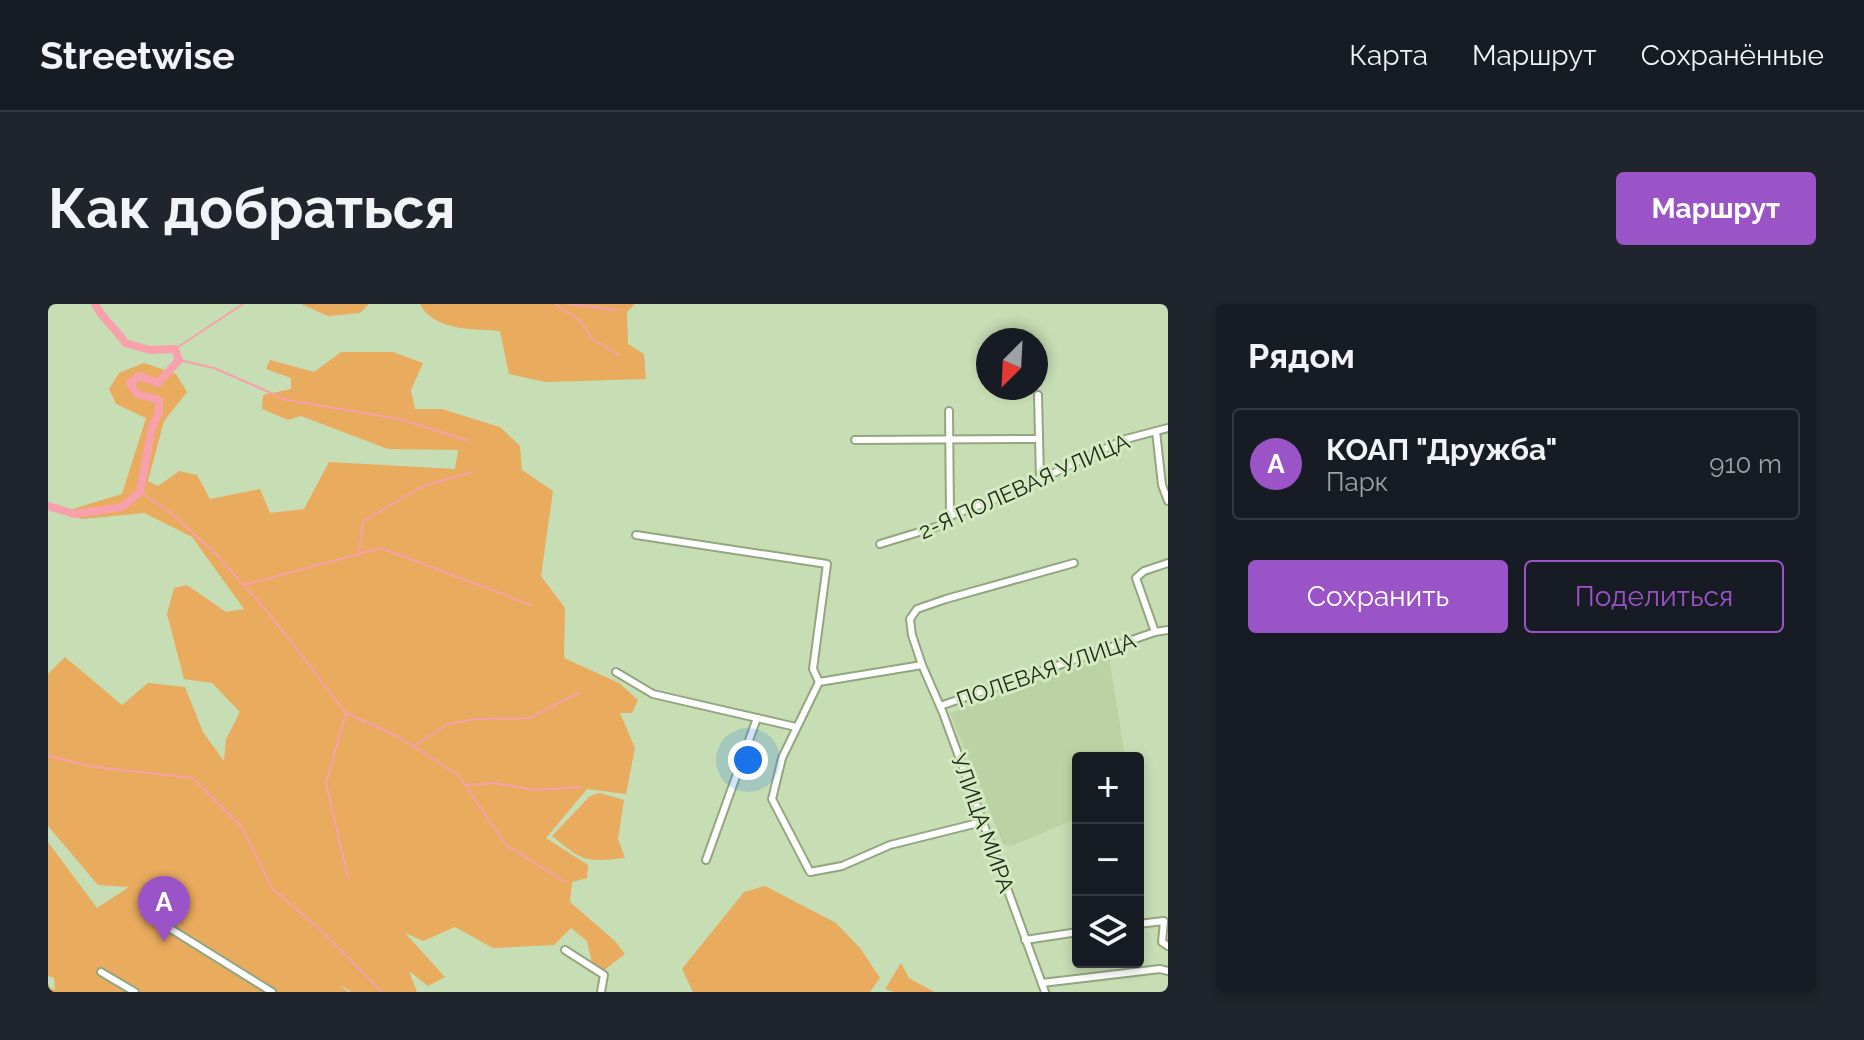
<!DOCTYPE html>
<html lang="ru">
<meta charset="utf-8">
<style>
:root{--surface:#171b24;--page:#20242c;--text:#f1f3f6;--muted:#9ea1a6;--line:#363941;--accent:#9b54c7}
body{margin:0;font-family:Raleway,sans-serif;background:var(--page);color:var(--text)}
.controls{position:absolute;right:24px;bottom:24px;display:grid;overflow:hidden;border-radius:8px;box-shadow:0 4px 12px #0003}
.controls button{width:72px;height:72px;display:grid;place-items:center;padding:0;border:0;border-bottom:2px solid var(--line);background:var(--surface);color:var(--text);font:40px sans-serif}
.compass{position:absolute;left:928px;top:24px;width:72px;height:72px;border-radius:50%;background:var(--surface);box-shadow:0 4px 12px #0003;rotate:204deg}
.you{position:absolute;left:700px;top:456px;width:28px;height:28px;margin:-20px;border:6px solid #fff;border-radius:50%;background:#1a73e8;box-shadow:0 0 0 12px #1a73e833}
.badge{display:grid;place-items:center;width:52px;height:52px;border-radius:50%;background:var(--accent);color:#fff;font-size:26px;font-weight:700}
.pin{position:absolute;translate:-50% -66px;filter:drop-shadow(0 2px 4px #0008)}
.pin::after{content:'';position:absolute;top:42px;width:28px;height:24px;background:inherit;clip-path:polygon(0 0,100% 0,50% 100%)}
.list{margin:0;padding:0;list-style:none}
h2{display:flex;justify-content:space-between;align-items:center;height:104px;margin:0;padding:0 32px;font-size:34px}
h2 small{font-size:26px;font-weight:400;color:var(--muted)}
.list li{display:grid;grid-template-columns:52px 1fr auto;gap:24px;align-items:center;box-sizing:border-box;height:112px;margin:0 16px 16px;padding:0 16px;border:2px solid var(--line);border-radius:8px}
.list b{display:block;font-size:30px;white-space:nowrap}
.list p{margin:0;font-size:26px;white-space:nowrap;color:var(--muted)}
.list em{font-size:26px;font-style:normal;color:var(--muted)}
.actions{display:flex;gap:16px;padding:24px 32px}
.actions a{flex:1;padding:18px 0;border:2px solid var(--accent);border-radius:8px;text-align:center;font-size:28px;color:var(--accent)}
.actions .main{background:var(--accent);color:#fff}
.icon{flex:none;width:44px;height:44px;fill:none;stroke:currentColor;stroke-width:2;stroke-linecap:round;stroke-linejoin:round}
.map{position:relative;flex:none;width:1120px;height:688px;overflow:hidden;border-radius:8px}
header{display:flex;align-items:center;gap:48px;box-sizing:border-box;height:112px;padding:0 40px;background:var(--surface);border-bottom:2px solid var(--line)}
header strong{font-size:38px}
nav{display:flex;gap:44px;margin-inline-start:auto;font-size:28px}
.intro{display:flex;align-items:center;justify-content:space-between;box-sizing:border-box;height:192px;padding:0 48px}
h1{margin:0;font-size:56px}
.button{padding:20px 36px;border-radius:8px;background:var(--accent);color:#fff;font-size:28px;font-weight:700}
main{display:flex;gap:48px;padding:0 48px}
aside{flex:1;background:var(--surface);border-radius:8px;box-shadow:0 4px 12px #0003}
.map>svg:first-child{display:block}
.built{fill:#bbd3a4}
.green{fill:#e9ab5e}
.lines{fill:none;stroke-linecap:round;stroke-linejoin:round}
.stream{stroke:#f8a0ac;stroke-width:2}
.river{stroke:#f8a0ac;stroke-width:8}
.minor-casing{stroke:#92a680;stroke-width:10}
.minor{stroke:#fff;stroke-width:6}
.labels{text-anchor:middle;stroke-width:6;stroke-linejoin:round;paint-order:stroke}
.street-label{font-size:22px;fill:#202819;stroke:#d4eac1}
</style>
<header>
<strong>Streetwise</strong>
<nav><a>Карта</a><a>Маршрут</a><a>Сохранённые</a></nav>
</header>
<div class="intro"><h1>Как добраться</h1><a class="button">Маршрут</a></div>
<main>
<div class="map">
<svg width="1120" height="688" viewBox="0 0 1120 688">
<rect width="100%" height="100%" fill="#c7ddb4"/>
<path class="built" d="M 1061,351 L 1077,454 L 1030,454 L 1030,514 L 963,542 L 955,540 L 902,409 Z"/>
<g class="green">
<path d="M 253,0 L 321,0 L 312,9 L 280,12 Z"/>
<path d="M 372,0 L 587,0 L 579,8 L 580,40 L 596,50 L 598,75 L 497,78 L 461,70 L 452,27 C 427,25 385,27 372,0 Z"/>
<path d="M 293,48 L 345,48 L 375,59 L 363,86 L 367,105 L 394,105 L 452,123 L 472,142 L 474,166 L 505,187 L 493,272 L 517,304 L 516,354 L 571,379 L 590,396 L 584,409 L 572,409 L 587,444 L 578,490 L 539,485 L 498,534 L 540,561 L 539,574 L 524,578 L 522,598 L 567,637 L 577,650 L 556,666 L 544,659 L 539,637 L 523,624 L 506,641 L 445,644 L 407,623 L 375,637 L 357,629 L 397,673 L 380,682 L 361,667 L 369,688 L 303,688 L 291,680 L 300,688 L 0,688 L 0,682 L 7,686 L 6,674 L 0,672 L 0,538 L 49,604 L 81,583 L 50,581 L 0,522 L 0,370 L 17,353 L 74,401 L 100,379 L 137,383 L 155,428 L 176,457 L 178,435 L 192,408 L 164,379 L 136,375 L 119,310 L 126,284 L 139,281 L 178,308 L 196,305 L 144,233 L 96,209 L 34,215 L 15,208 L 74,190 L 98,114 L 68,100 L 61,85 L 71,69 L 96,59 L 128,70 L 139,88 L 116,117 L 100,177 L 110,182 L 131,167 L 149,171 L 162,195 L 212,185 L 222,209 L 256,205 L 281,158 L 407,165 L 410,146 L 340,145 L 253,112 L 240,116 L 214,105 L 215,91 L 243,85 L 243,74 L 218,65 L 222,56 L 266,68 Z"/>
<path d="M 551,489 L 576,496 L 570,535 L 577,554 C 537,558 536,558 504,532 L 542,492 Z"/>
<path d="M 717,582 L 788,619 L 812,644 L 832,674 L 822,688 L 645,688 L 634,665 L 696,588 Z"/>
<path d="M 853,659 L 861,674 L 886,688 L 846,688 L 837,685 Z"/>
</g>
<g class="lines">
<g class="stream">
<path d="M 507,0 L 532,17 L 545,35 L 571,51"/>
<path d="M 520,0 L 570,6"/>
<path d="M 127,45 L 195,0"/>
<path d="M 131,56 L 166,64 L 239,96 L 352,115 L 418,136"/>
<path d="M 92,188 L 123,209 L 167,249 L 219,307 L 298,409 L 349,432 L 410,471 L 458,541 L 517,578"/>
<path d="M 311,247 L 315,217 L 375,182 L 424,168"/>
<path d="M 196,281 L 333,244 L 483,301"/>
<path d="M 298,409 L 278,479 L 300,574"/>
<path d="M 366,442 L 400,420 L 427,415 L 482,414 L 532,388"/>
<path d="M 0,452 L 47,463 L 145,474 L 194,523 L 224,584 L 277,630 L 334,688"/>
<path d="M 419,481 L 446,479 L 485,486 L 533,483"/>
</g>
<path class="river" d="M 0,202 L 27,210 L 74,203 L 92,188 L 104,123 L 111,109 L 111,96 L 89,90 L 82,79 L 91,72 L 110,79 L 131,56 L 127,45 L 102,46 L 77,39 C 67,23 55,16 47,0"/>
<defs>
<g id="minor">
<path d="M 990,91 L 992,175"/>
<path d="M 901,107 L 902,212"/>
<path d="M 1108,127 L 1114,181 L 1120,197"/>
<path d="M 807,136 L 990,135"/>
<path d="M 588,231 L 779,260 L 765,365 L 771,378"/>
<path d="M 832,240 L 891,222 L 902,212 L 959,191 L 1078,135 L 1120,124"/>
<path d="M 1107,328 L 1088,274 L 1096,267 L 1120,259"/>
<path d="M 874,361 L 771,378 L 734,454 L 724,495 L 762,568 L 794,562 L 842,541 L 934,518"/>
<path d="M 568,368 L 605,390 L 748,423"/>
<path d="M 892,402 L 1107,328 L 1120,326"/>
<path d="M 658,556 L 709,414"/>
<path d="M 110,617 L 224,688"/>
<path d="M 1090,620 L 1116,617 L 1114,638 L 1120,642"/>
<path d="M 977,636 L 1030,628"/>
<path d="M 517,646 L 556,671 L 553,688"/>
<path d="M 53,668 L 87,688"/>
<path d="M 994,679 L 1112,665 L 1120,667"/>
<path d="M 997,688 L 895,409 L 874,361 L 864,331 L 862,315 L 869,305 L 898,295 L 1026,259"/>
</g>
</defs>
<use href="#minor" class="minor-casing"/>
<use href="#minor" class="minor"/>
</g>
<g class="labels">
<g class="street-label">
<text transform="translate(976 182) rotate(-24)" y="8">2-Я ПОЛЕВАЯ УЛИЦА</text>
<text transform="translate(998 366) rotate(-19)" y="8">ПОЛЕВАЯ УЛИЦА</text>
<text transform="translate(935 519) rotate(70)" y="8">УЛИЦА МИРА</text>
</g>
</g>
</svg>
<div class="controls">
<button>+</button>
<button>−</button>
<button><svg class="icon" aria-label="layers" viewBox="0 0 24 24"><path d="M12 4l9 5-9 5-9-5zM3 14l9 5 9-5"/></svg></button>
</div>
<svg class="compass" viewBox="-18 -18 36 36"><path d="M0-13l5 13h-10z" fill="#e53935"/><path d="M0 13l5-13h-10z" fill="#9ea1a6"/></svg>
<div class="you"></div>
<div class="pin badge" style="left:116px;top:638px">A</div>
</div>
<aside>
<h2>Рядом<small></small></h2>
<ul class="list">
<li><span class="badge">A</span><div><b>КОАП &quot;Дружба&quot;</b><p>Парк</p></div><em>910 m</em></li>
</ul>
<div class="actions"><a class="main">Сохранить</a><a>Поделиться</a></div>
</aside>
</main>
